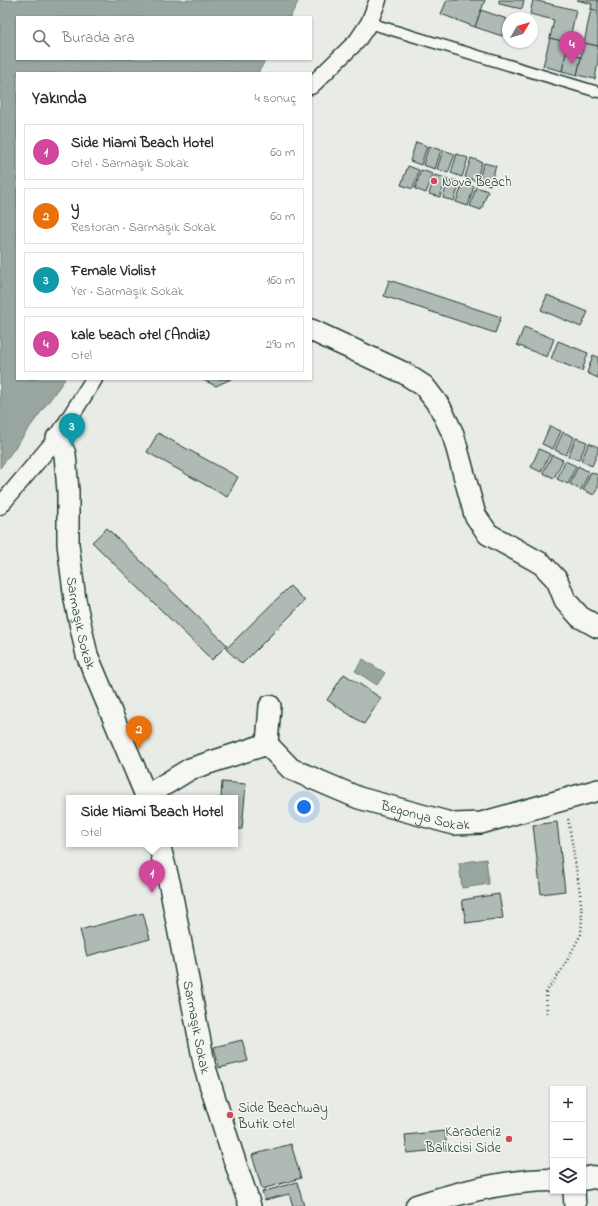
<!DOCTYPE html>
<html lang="tr">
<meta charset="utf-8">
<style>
:root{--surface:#fff;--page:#f2f2f3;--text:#2b2b33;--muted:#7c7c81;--line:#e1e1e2;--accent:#db2777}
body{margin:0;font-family:"Indie Flower",sans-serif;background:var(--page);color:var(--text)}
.controls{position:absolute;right:12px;bottom:12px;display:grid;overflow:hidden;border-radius:0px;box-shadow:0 1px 3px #0004}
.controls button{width:36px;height:36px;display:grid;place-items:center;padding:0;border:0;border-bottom:1px solid var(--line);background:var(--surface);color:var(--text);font:20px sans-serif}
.compass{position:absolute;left:502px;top:12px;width:36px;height:36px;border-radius:50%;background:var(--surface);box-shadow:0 1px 3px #0004;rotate:52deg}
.you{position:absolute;left:304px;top:807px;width:14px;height:14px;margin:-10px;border:3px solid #fff;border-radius:50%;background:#1a73e8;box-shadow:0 0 0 6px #1a73e833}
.badge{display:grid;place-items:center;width:26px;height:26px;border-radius:50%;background:var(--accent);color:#fff;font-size:13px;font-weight:700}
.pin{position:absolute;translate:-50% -33px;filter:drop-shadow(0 1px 2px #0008)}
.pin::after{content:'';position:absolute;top:21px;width:14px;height:12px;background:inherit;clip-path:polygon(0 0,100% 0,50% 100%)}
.popup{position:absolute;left:66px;top:795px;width:172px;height:52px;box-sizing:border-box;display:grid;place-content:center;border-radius:0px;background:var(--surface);filter:drop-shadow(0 1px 3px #0005);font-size:13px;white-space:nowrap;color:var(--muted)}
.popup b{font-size:15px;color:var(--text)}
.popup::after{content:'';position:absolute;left:50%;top:100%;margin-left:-8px;border:8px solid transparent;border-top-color:var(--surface)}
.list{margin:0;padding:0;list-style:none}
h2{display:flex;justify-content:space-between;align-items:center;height:52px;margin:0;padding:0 16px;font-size:17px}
h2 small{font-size:13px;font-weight:400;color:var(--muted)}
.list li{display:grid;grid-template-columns:26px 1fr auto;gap:12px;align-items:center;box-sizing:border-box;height:56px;margin:0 8px 8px;padding:0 8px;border:1px solid var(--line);border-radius:0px}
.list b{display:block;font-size:15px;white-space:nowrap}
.list p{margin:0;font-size:13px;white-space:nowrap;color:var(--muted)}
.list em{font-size:13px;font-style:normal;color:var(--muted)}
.icon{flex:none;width:22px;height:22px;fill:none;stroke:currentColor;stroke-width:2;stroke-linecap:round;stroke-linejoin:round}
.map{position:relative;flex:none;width:598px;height:1206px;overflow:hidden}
.search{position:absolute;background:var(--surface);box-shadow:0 1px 3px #0004;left:16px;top:16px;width:296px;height:44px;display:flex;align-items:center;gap:10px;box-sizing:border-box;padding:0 14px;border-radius:0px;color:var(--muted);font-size:15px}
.panel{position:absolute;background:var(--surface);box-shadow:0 1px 3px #0004;left:16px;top:72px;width:296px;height:308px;border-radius:0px}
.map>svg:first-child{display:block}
.water{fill:#99a6a0;stroke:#687c75}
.building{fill:#b0bab5;stroke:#1f3d34}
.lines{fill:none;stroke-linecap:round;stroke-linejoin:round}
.service-casing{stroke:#1f3d34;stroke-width:13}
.pedestrian-casing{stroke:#1f3d34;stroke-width:19}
.minor-casing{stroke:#1f3d34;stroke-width:24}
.secondary-casing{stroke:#1f3d34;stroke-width:25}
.path{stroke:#1f3d34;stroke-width:2.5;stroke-dasharray:1 3;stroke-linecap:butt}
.service{stroke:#f6f6f2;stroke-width:10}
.pedestrian{stroke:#f6f6f2;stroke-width:16}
.minor{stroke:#f6f6f2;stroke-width:21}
.secondary{stroke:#f6f6f2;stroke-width:22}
.poi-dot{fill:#d1495b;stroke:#f6f6f2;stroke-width:1.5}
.labels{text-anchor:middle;stroke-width:3;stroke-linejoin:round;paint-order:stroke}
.poi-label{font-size:14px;fill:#1f3d34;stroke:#f6f6f2;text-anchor:start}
.street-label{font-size:14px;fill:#1f3d34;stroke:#f6f6f2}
</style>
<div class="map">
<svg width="598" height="1206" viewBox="0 0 598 1206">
<rect width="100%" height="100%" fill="#e9ebe7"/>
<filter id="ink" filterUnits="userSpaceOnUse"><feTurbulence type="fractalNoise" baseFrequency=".025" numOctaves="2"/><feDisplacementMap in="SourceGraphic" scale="8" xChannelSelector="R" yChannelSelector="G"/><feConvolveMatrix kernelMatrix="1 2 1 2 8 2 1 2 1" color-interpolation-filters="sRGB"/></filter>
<g filter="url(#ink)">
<g class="water">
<path d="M 0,0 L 299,0 L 290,17 L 17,17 L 17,59 L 266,59 L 258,73 L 17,73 L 17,379 L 65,379 L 0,468 Z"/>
<path d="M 363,659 L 385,673 L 377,685 L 355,671 Z"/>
<path d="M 486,859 L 489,884 L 462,888 L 459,863 Z"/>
</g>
<g class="building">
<path d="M 447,0 L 485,0 L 475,27 L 441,14 Z"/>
<path d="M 499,0 L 524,0 L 522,9 L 499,4 Z"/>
<path d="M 533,0 L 576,10 L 569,43 L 550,38 L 554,20 L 530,14 Z"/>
<path d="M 577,0 L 598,0 L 598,11 L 591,9 L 592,4 Z"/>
<path d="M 591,9 L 598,11 L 598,46 L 584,43 Z"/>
<path d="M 481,10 L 507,19 L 502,36 L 475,27 Z"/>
<path d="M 550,38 L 569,43 L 562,71 L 543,66 Z"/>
<path d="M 584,43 L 598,46 L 598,62 L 595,79 L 577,75 Z"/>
<path d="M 566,53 L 581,57 L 577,75 L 562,71 Z"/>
<path d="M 416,142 L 427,146 L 421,165 L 410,161 Z"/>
<path d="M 429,146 L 441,150 L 435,169 L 423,165 Z"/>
<path d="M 443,150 L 455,154 L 448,173 L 437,169 Z"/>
<path d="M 457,154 L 468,158 L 462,177 L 451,173 Z"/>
<path d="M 471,158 L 482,162 L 476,181 L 465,177 Z"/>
<path d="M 484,163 L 496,166 L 490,185 L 478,181 Z"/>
<path d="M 408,166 L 419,170 L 413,189 L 401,185 Z"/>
<path d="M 421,170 L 433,174 L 426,193 L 415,189 Z"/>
<path d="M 435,175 L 446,178 L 440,197 L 429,194 Z"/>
<path d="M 448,179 L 460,182 L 454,201 L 443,198 Z"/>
<path d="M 463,183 L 474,186 L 468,206 L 456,202 Z"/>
<path d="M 476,187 L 488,191 L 481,210 L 470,206 Z"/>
<path d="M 389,280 L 501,317 L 495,333 L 384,296 Z"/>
<path d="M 547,295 L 588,312 L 581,327 L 541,310 Z"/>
<path d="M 524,327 L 554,339 L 547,357 L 517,345 Z"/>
<path d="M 558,341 L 588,353 L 582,371 L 551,359 Z"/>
<path d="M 593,355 L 598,357 L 598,378 L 587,373 Z"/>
<path d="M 201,379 L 231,379 L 216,386 Z"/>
<path d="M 550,426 L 561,431 L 553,449 L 542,444 Z"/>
<path d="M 563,432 L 574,437 L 566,455 L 555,450 Z"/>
<path d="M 158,433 L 238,477 L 227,497 L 147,452 Z"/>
<path d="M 576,438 L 587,442 L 579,460 L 568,456 Z"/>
<path d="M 589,443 L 598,447 L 598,452 L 592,466 L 581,461 Z"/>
<path d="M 539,449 L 550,454 L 541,472 L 531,467 Z"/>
<path d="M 552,455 L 563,460 L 554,478 L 543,473 Z"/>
<path d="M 565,461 L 576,466 L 568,484 L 557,479 Z"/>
<path d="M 578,466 L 589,472 L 581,490 L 570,484 Z"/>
<path d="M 591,472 L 598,475 L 598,487 L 594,495 L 583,490 Z"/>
<path d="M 107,528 L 227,645 L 212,660 L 92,542 Z"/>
<path d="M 290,586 L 305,601 L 242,664 L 226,649 Z"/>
<path d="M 344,674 L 381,698 L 364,724 L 327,700 Z"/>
<path d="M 222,782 L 246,784 L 242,829 L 235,829 L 235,798 L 221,798 Z"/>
<path d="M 557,822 L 565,891 L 541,894 L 533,825 Z"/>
<path d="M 499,894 L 503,918 L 466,923 L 462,900 Z"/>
<path d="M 143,913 L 150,939 L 87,956 L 80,930 Z"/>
<path d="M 242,1040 L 248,1061 L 219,1068 L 214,1047 Z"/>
<path d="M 445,1131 L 447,1149 L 407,1153 L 405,1135 Z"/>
<path d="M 291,1144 L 301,1178 L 262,1189 L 252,1155 Z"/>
<path d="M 297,1182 L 304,1206 L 293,1206 L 289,1194 L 265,1200 L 262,1192 Z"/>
</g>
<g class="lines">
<defs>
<path id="service" d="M 369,23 L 598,92"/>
<g id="pedestrian">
<path d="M 311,86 L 357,41 L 369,23 L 378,0"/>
<path d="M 0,506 L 57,438 L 94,379"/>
</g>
<g id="minor">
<path d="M 311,330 L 404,373 L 424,386 L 440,407 L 453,434 L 475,515 L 488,534 L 542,564 L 557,580 L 565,600 L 580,617 L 598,627"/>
<path id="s1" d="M 57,438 L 65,454 L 68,491 L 68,544 L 75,600 L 87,655 L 147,798"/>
<path d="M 267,744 L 270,706"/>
<path id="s2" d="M 146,796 L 190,769 L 267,744 L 291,769 L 359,798 L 454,824 L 481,823 L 598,790"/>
<path id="s3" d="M 159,844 L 170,886 L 205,1068 L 232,1153 L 250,1206"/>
<path d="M 574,1191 L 575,1206"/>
</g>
<g id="secondary">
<path d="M 583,1179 L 593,1177 L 598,1178"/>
<path d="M 417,1206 C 460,1192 507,1180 553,1180"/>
</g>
</defs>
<use href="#service" class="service-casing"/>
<use href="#pedestrian" class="pedestrian-casing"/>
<use href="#minor" class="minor-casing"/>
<use href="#secondary" class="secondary-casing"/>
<path class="path" d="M 547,1013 L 546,992 L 563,968 L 581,934 L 582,917 L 580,893 L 568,818"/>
<use href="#service" class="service"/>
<use href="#pedestrian" class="pedestrian"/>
<use href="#minor" class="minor"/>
<use href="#secondary" class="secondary"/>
</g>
</g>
<g class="poi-dot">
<circle cx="434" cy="181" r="4"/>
<circle cx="230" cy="1115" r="4"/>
<circle cx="509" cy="1139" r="4"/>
</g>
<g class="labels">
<g class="poi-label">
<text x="442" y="186">Nova Beach</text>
<text x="238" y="1112">Side Beachway<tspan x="238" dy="16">Butik Otel</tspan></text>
<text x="501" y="1136" text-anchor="end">Karadeniz<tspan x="501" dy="16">Balikcisi Side</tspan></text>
</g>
<g class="street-label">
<text dy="5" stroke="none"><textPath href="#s1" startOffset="188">Sarmaşık Sokak</textPath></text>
<text dy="5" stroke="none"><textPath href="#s2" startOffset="310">Begonya Sokak</textPath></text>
<text dy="5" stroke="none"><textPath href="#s3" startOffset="187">Sarmaşık Sokak</textPath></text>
</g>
</g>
</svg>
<div class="controls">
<button>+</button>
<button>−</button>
<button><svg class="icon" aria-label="layers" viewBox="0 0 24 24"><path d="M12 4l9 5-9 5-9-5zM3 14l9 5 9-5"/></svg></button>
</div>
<svg class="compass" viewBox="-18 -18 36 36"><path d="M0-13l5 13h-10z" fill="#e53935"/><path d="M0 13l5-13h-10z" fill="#7c7c81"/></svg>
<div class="you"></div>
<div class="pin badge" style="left:152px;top:893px;background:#d1479c">1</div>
<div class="popup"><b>Side Miami Beach Hotel</b>Otel</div>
<div class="pin badge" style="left:139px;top:749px;background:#e8710a">2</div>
<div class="pin badge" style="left:72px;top:446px;background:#0f9aa8">3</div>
<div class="pin badge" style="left:572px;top:64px;background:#d1479c">4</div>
<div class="search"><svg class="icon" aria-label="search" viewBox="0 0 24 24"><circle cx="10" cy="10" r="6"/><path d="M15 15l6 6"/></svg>Burada ara</div>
<section class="panel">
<h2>Yakında<small>4 sonuç</small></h2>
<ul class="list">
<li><span class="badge" style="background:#d1479c">1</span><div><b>Side Miami Beach Hotel</b><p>Otel · Sarmaşık Sokak</p></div><em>60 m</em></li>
<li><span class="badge" style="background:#e8710a">2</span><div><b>y</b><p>Restoran · Sarmaşık Sokak</p></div><em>60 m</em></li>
<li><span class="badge" style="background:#0f9aa8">3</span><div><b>Female Violist</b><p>Yer · Sarmaşık Sokak</p></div><em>160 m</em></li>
<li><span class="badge" style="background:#d1479c">4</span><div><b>kale beach otel (Andiz)</b><p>Otel</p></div><em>290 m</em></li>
</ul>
</section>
</div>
